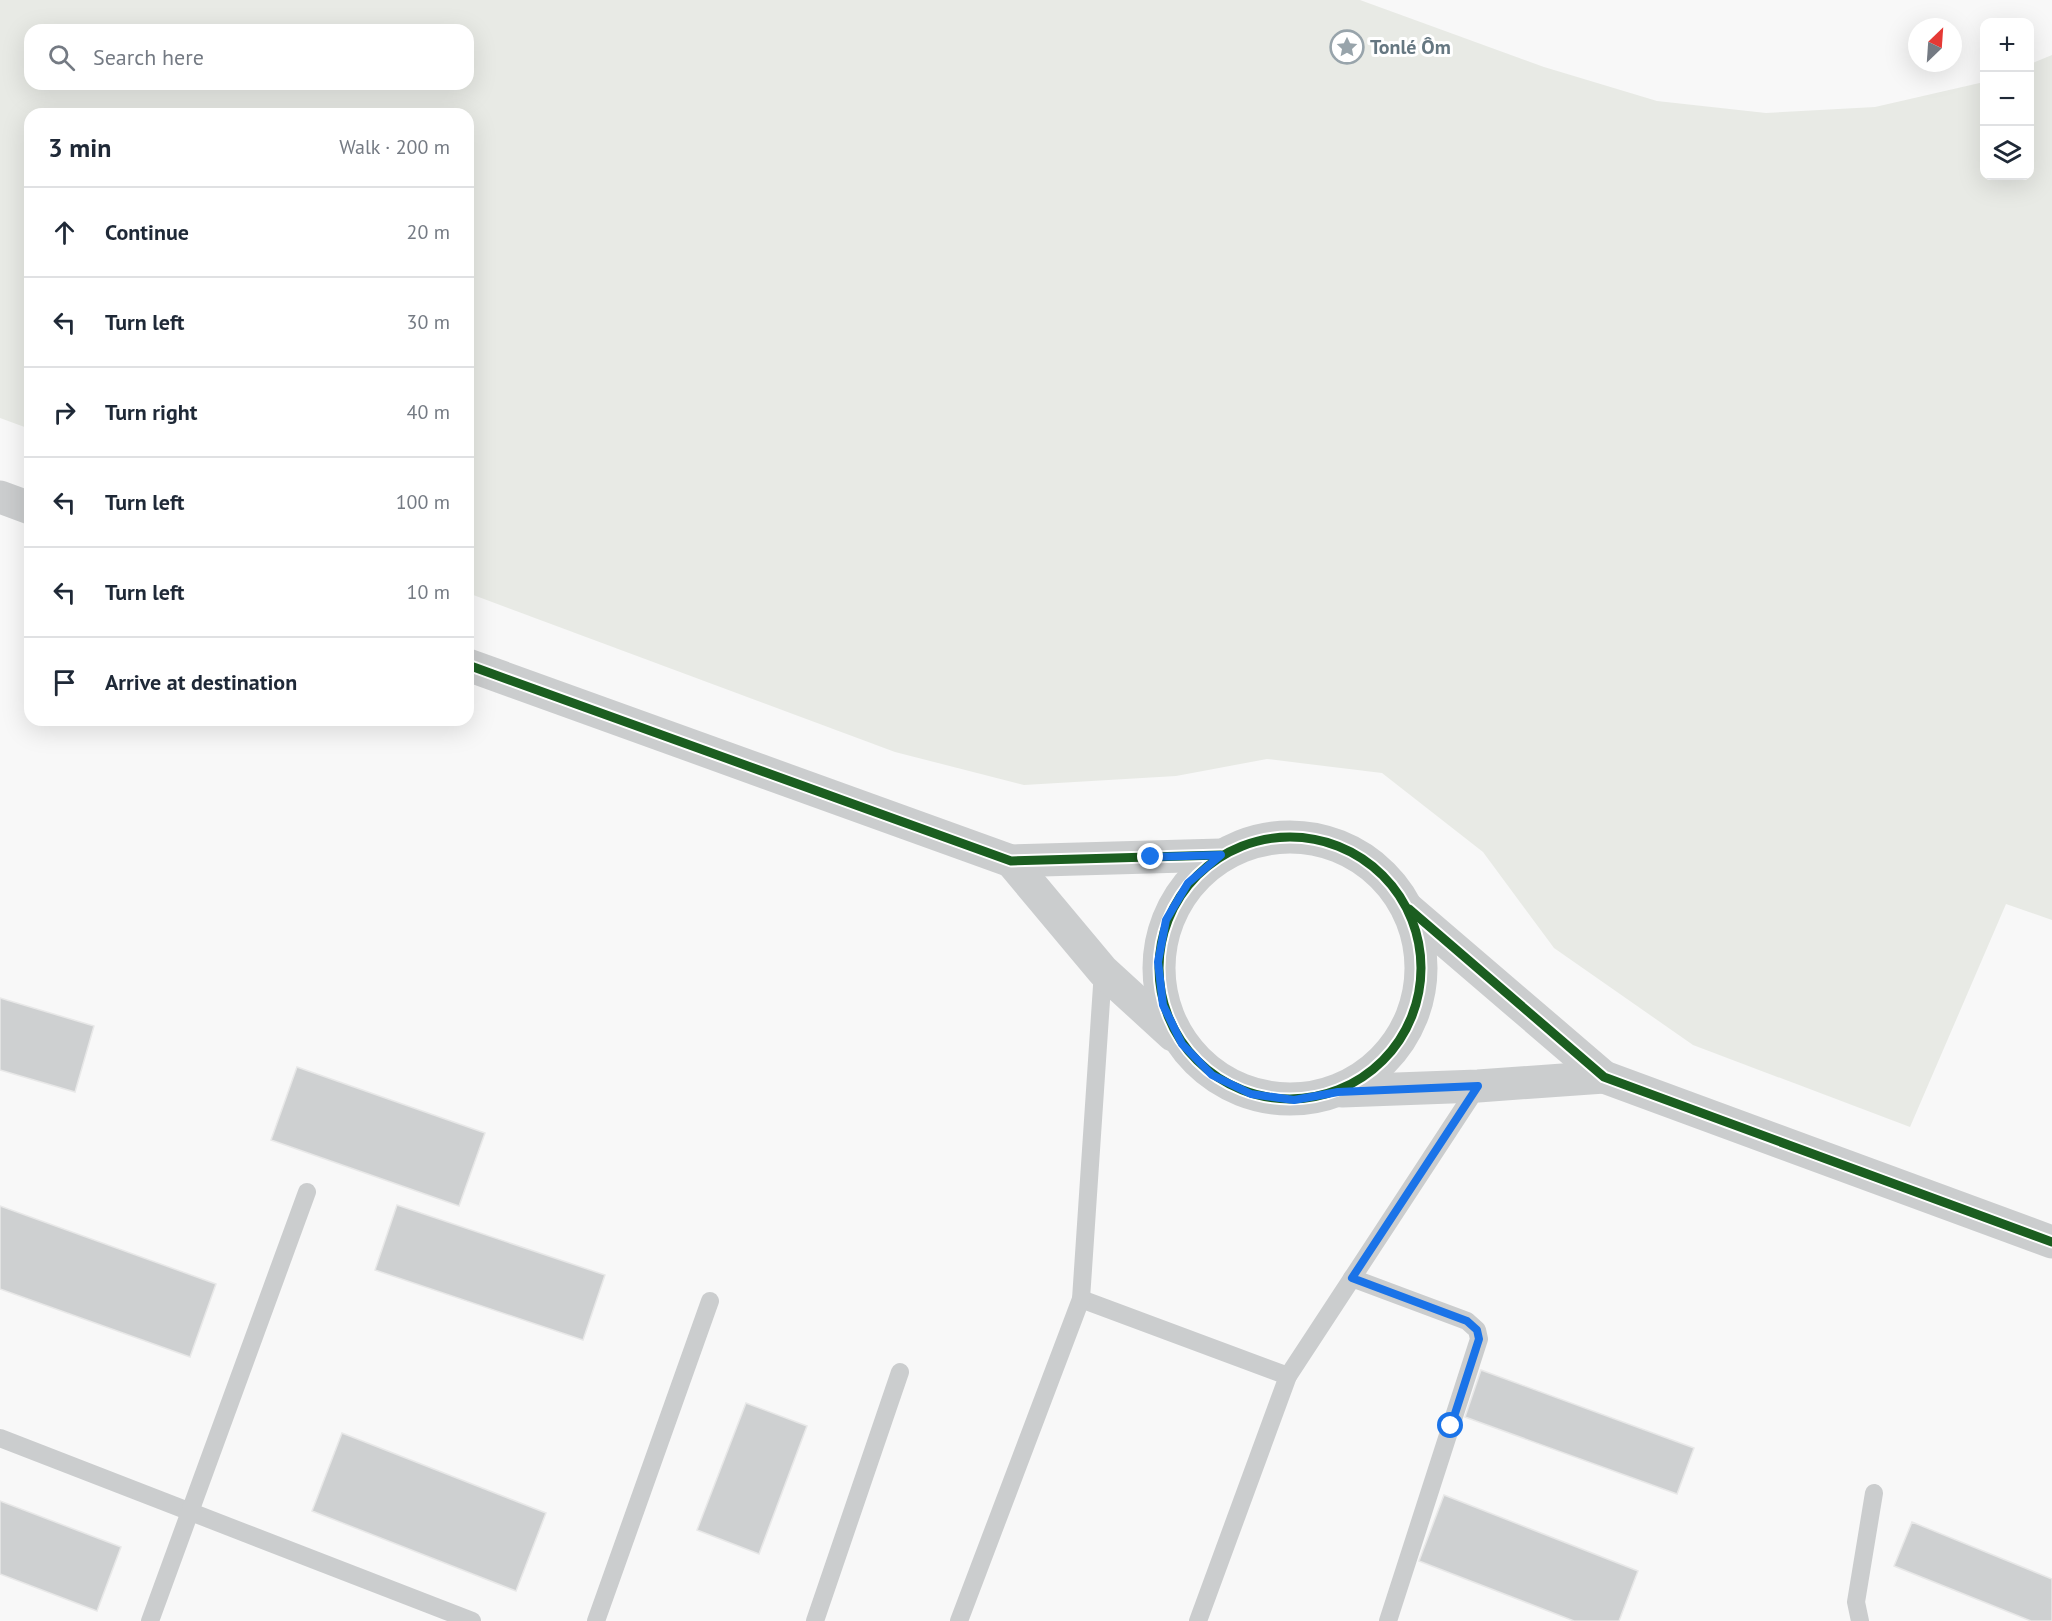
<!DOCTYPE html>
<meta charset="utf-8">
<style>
:root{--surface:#fff;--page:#f2f2f3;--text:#1f2937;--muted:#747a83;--line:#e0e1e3}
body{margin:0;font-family:"PT Sans",sans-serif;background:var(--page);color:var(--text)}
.controls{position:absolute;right:18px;top:18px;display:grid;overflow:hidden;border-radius:12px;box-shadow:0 6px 24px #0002}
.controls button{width:54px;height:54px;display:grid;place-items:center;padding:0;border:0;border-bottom:2px solid var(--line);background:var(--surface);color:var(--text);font:30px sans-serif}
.compass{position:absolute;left:1908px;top:18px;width:54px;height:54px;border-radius:50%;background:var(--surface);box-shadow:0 6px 24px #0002;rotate:25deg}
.stop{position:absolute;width:18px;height:18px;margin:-14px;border:4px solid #1a73e8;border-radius:50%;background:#fff}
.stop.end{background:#1a73e8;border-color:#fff;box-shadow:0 2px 6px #0008}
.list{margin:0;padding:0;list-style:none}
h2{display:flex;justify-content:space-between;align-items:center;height:78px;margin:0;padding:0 24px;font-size:26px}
h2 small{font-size:20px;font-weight:400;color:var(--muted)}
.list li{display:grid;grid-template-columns:39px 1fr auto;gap:18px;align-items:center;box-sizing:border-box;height:90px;padding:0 24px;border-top:2px solid var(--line)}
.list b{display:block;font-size:22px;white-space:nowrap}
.list em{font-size:20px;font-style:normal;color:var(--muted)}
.icon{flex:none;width:33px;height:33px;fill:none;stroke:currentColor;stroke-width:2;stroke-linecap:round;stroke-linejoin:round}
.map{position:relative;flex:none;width:2052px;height:1621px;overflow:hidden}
.search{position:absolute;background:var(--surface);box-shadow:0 6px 24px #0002;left:24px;top:24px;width:450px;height:66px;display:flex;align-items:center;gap:15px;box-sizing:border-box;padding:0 21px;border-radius:18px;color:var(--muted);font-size:22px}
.panel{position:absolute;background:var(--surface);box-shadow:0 6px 24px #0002;left:24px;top:108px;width:450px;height:618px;border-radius:18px}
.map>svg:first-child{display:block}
.green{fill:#e8eae5;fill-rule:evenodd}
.building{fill:#ced0d1;stroke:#e8e8e8;stroke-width:1.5}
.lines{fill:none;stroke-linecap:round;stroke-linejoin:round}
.service{stroke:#cbcdce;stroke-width:18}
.tertiary{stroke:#cbcdce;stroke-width:33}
.cycleway-casing{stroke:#fff;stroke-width:13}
.cycleway{stroke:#1b5e20;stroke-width:9}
.route{stroke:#1a73e8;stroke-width:8}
.labels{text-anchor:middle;stroke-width:6;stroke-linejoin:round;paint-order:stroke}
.poi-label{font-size:20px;font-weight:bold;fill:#657781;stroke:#fff;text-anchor:start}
</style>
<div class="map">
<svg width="2052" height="1621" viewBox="0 0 2052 1621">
<rect width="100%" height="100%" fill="#f8f8f8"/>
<path class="green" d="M 0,0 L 1360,0 L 1544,67 L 1657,101 L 1766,113 L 1875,107 L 1984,82 L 1984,176 L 2030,176 L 2030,64 L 2052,55 L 2052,920 L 2006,904 L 1910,1127 L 1693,1045 L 1554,948 L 1483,852 L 1382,773 L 1267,759 L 1176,776 L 1024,785 L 895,752 L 468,593 L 468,114 L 30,114 L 30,429 L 0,418 ZM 30,30 L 468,30 L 468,84 L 30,84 Z"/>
<g class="building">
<path d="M 0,998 L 94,1026 L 75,1092 L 0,1070 Z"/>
<path d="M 297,1067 L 485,1133 L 459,1206 L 271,1140 Z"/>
<path d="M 397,1205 L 605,1275 L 583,1340 L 375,1270 Z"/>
<path d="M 0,1206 L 216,1284 L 190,1357 L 0,1289 Z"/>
<path d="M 1481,1370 L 1694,1448 L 1677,1494 L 1465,1417 Z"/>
<path d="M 746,1403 L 807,1426 L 759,1554 L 697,1530 Z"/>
<path d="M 342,1433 L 546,1513 L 516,1591 L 312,1511 Z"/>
<path d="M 1444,1495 L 1638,1571 L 1619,1621 L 1574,1621 L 1419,1561 Z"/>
<path d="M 0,1501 L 121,1547 L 97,1611 L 0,1574 Z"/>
<path d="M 1912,1522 L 2052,1579 L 2052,1621 L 2031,1621 L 1894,1566 Z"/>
</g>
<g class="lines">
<g class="service">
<path d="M 1352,1278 L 1467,1321 L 1477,1330 L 1479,1339 L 1388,1621"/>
<path d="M 1081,1299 L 1288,1376"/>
<path d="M 0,1438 L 472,1621"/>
<path d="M 150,1621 L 307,1192"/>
<path d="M 596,1621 L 710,1301"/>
<path d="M 815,1621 L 900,1372"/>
<path d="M 959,1621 L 1081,1299 L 1103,971"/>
<path d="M 1198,1621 L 1288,1376 L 1478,1086"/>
<path d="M 1860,1621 L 1856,1602 L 1874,1493"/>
</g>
<g class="tertiary">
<path d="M 0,497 L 30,508"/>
<path d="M 468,665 L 1011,861 L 1221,855"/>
<circle cx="1290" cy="968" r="131"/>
<path d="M 1011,861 L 1103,971 L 1173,1035"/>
<path d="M 1408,909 L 1604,1077 L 2052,1242"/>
<path d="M 1342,1091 L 1478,1086 L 1604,1077"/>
</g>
<defs>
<g id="cycleway">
<path d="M 468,665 L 1011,861 L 1221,855"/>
<circle cx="1290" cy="968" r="131"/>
<path d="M 1409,909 L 1604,1077 L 2052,1242"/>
</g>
</defs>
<use href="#cycleway" class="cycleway-casing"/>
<use href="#cycleway" class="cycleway"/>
</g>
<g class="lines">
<path class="route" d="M 1151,857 L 1221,855 L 1188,883 L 1166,920 L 1158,962 L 1163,1005 L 1182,1044 L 1212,1075 L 1251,1094 L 1294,1100 L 1338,1092 L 1478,1086 L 1352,1278 L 1467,1321 L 1477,1330 L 1479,1339 L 1451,1426"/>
</g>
<defs>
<symbol id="sight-ring" viewBox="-11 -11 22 22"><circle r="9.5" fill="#fff" stroke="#98a4ab" stroke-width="1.5"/><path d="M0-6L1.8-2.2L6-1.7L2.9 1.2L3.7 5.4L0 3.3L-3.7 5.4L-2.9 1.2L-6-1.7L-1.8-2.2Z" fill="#98a4ab"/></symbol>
</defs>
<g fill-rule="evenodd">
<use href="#sight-ring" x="1328" y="28" width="38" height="38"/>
</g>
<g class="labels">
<g class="poi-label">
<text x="1370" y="54">Tonlé Ôm</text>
</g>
</g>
</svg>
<div class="controls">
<button>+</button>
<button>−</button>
<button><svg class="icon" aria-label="layers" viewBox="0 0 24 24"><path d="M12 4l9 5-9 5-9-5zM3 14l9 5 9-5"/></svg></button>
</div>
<svg class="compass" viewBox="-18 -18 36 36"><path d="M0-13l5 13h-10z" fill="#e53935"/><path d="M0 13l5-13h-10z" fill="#747a83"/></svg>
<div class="stop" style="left:1451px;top:1426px"></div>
<div class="stop end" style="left:1151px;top:857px"></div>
<div class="search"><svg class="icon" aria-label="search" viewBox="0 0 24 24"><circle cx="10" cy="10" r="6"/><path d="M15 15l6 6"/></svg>Search here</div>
<section class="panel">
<h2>3 min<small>Walk · 200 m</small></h2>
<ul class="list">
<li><svg class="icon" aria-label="ahead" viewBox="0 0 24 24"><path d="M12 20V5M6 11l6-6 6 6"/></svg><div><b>Continue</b></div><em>20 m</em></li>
<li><svg class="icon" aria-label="left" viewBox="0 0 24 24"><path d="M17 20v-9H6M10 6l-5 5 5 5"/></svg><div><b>Turn left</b></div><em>30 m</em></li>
<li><svg class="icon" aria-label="right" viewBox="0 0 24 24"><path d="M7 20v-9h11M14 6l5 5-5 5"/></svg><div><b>Turn right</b></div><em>40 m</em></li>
<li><svg class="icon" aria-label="left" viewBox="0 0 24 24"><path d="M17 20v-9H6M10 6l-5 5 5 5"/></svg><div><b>Turn left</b></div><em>100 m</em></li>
<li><svg class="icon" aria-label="left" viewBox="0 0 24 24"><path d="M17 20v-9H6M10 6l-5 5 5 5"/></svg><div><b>Turn left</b></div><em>10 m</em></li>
<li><svg class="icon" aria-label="arrive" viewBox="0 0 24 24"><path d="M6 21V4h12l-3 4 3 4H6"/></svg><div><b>Arrive at destination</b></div></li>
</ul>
</section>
</div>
